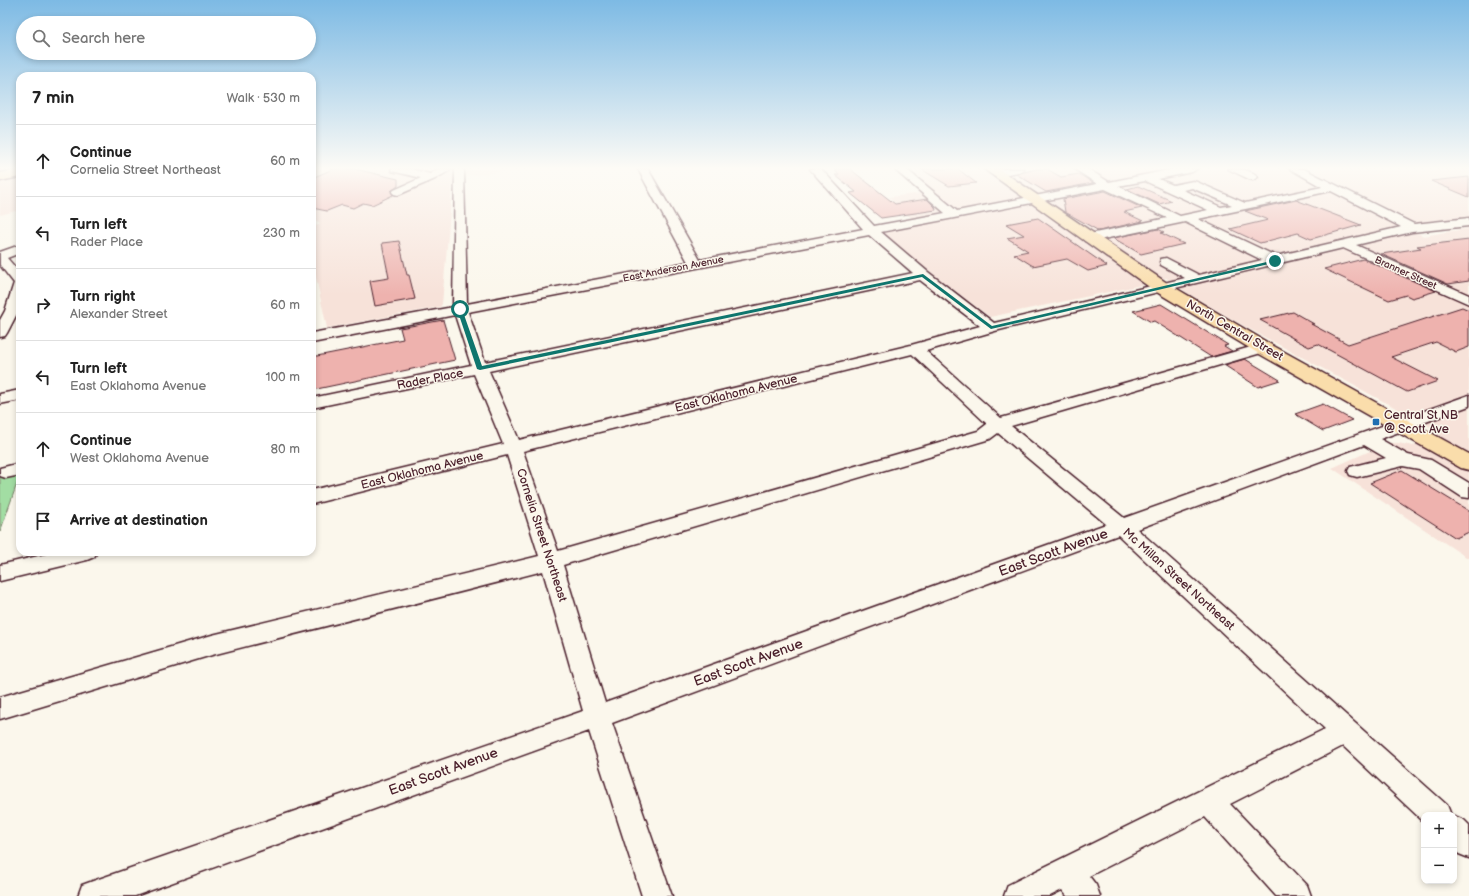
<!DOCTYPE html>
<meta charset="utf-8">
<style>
:root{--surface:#fff;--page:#f2f2f2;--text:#222;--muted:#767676;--line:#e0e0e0}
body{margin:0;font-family:"Balsamiq Sans",sans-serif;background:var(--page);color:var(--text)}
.controls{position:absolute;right:12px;bottom:12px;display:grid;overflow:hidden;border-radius:8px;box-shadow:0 2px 6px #0003}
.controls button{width:36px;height:36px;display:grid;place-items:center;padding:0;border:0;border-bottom:1px solid var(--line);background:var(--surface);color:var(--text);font:20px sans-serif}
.stop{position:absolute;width:12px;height:12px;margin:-9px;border:3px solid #0f766e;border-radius:50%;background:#fff}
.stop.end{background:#0f766e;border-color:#fff;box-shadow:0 1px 4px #0008}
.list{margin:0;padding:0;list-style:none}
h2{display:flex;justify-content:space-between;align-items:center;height:52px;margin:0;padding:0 16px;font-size:17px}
h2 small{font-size:13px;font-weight:400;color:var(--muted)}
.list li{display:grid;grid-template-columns:26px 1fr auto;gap:12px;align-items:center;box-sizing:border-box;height:72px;padding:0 16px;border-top:1px solid var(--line)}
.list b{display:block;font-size:15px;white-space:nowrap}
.list p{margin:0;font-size:13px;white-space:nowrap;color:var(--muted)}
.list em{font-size:13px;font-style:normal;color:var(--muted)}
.icon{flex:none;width:22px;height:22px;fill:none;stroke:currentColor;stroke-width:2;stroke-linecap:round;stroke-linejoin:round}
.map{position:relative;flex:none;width:1469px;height:896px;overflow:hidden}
.search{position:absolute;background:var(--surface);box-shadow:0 2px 6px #0003;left:16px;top:16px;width:300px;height:44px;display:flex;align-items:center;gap:10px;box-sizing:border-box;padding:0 14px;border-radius:22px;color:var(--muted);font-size:15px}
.panel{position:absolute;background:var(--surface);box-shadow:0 2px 6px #0003;left:16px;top:72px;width:300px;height:484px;border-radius:12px}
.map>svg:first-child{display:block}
.built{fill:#f7e2d9}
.green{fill:#a2dda3;stroke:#767e67}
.building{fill:#eeb2ae;stroke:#4a1f2b}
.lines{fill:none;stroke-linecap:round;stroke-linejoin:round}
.minor-casing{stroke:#4a1f2b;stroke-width:3}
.major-casing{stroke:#4a1f2b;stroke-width:3}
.minor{fill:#fbf7ec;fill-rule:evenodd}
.major{fill:#faddab;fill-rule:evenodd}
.route{fill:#0f766e}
.poi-dot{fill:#1f6fb2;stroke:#fbf7ec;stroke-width:1.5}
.labels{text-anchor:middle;stroke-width:3;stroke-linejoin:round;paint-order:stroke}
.far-street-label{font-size:10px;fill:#4a1f2b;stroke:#fbf7ec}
.street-label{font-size:12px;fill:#4a1f2b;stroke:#fbf7ec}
.poi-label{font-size:12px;fill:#4a1f2b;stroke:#fbf7ec;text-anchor:start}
.near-street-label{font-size:14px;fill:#4a1f2b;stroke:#fbf7ec}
</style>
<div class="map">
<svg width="1469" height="896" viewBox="0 0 1469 896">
<rect width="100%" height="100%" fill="#fbf7ec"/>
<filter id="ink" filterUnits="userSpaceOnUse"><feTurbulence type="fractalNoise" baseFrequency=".025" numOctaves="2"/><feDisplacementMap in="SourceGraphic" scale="8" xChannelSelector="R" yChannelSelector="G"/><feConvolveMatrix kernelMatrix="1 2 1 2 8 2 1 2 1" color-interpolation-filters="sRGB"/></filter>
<g filter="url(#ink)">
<g class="built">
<path d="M 0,169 L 20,169 L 20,210 L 0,215 Z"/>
<path d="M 312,169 L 528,169 L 453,177 L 442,304 L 440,307 L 327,328 L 312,259 L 312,226 L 320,225 L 319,222 L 312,219 Z"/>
<path d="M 896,169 L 1287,169 L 1384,218 L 1424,236 L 1469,228 L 1469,559 L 1332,468 L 1388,443 L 1398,443 L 1413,446 L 1440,432 L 1244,326 L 1189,294 L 1166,278 L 1137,286 L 990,317 L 884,237 L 876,227 L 912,219 L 889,197 L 923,193 Z"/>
<path d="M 1308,169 L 1469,169 L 1469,218 L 1422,224 L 1413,222 Z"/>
</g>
<path class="green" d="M 20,469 L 20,475 L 0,532 L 0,474 Z"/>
<g class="building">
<path d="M 333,169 L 355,169 L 398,179 L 398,186 L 391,191 L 393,195 L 372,205 L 363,203 L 353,208 L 342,205 L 327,211 L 312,208 L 312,178 Z"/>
<path d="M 834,169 L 850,169 L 895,204 L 927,199 L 935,207 L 936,210 L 881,218 L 850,193 L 856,192 L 835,175 L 839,175 Z"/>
<path d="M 921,169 L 958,169 L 976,183 L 949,186 Z"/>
<path d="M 1036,169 L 1047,169 L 1061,177 L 1079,174 L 1093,183 L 1046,192 L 1016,174 Z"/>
<path d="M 1469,177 L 1469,197 L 1431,181 Z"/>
<path d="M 1138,186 L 1172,201 L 1159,204 L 1127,189 Z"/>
<path d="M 1105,191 L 1142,208 L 1124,212 L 1143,221 L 1099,231 L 1065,212 L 1063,199 Z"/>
<path d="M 1296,200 L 1361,225 L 1311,239 L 1298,233 L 1260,243 L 1230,229 L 1268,220 L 1245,211 Z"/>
<path d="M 1038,218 L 1107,266 L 1088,271 L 1067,259 L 1033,266 L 1014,254 L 1028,251 L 1007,238 L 1024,235 L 1006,224 Z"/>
<path d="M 1158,229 L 1164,232 L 1161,233 L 1184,244 L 1141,254 L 1113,238 Z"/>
<path d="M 1469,240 L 1469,281 L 1448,284 L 1381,254 L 1421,248 L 1417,246 Z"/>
<path d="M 399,241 L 407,275 L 409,275 L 415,299 L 375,306 L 370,281 L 389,278 L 382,243 Z"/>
<path d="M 1363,259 L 1436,291 L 1412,298 L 1406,295 L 1389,300 L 1324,269 Z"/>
<path d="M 1161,304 L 1228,345 L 1224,346 L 1232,351 L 1211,357 L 1154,321 L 1151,322 L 1133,311 Z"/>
<path d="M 1462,307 L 1469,310 L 1469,347 L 1456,352 L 1436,342 L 1391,357 L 1438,381 L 1407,392 L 1318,344 L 1309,347 L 1260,320 L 1293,312 L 1314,324 L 1311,324 L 1348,344 Z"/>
<path d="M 443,320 L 455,360 L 312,390 L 312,357 L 403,339 L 400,328 Z"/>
<path d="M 1245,359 L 1280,380 L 1258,387 L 1224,365 Z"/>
<path d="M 1323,404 L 1352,420 L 1323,431 L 1295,414 Z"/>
<path d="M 1402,470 L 1469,511 L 1469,532 L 1456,538 L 1370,483 Z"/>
</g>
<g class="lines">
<defs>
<g id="minor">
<path d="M 391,169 L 411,169 L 430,174 L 438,169 L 452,169 L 435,179 L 398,195 L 394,194 L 392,192 L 394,190 L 421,178 L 392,171 Z"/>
<path d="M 455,169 L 463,169 L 464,171 L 467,304 L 688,262 L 638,169 L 648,169 L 700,260 L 863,229 L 810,169 L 821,169 L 874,226 L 945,213 L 894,169 L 906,169 L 957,211 L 1097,184 L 1075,169 L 1088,169 L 1109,182 L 1174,169 L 1197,169 L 1192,172 L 1158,179 L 1173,185 L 1193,181 L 1197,182 L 1245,203 L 1322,187 L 1290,169 L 1304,169 L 1414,224 L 1469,218 L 1469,226 L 1412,232 L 1356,245 L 1469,295 L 1469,304 L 1343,248 L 995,331 L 926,351 L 1001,418 L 1258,345 L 1263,343 L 1268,345 L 1271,348 L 1268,351 L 1011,426 L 1124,518 L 1469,395 L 1469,406 L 1380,439 L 1408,455 L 1431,460 L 1469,483 L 1469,498 L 1462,497 L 1419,469 L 1403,466 L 1357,477 L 1350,475 L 1348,471 L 1350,467 L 1386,458 L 1364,445 L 1137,529 L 1447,805 L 1451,815 L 1424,815 L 1424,822 L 1343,746 L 1230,804 L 1307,885 L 1311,896 L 1276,896 L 1205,817 L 1089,876 L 1096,885 L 1100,896 L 1067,896 L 1062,890 L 1050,896 L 1004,896 L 1008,885 L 1325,729 L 1118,535 L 612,723 L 672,896 L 642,896 L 589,731 L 135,896 L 78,896 L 82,885 L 93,881 L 583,711 L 543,571 L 212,655 L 0,719 L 0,697 L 212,635 L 539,556 L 507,455 L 312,504 L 312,490 L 503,444 L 474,374 L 312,408 L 312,398 L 471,365 L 455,315 L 312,343 L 312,333 L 453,307 ZM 1145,181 L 1208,210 L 1180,216 L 1118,186 ZM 1192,188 L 1232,205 L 1221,207 L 1183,190 ZM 1105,189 L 1167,218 L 1085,235 L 1083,238 L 1085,241 L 1089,242 L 1185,222 L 1262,260 L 1199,275 L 1166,258 L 1161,259 L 1160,262 L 1161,265 L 1185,278 L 994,323 L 928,272 L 881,232 ZM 1331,191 L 1401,227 L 1276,256 L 1198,219 ZM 869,235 L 913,273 L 485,362 L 468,312 ZM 920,280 L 980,326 L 911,345 L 519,440 L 489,371 ZM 912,354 L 987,424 L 978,431 L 558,551 L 523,451 ZM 998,433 L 1106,524 L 605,703 L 563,565 L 990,439 Z"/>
<path d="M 998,169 L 1024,169 L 1019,172 L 995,176 L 990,173 L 991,171 Z"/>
<path d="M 1228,169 C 1238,169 1251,169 1258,177 L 1253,180 L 1249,179 Z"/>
<path d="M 20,245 L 20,253 L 7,258 L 20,273 L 20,308 L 7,333 L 5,336 L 0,337 L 0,320 L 5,311 L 14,283 L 0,265 L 0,252 Z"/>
<path d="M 20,390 L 20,400 L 0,404 L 0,394 Z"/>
<path d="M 20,463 L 20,475 L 6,478 L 0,476 L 0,468 Z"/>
<path d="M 55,552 L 97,552 L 94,557 L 87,560 L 0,581 L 0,565 Z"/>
<path d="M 1454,816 L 1464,820 L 1469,825 L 1469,858 L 1459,854 L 1454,850 Z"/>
</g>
<g id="major">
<path d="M 20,169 L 20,177 L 0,181 L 0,173 Z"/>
<path d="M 984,169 L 999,169 L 1167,283 L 1270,344 L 1469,454 L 1469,470 L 1461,468 L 1256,352 L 1155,291 Z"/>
</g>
</defs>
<use href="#minor" class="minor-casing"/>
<use href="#major" class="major-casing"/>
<use href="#minor" class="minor"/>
<use href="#major" class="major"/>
</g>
</g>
<linearGradient id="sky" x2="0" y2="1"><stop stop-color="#7dbae4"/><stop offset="0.57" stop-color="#fdfbf6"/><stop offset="1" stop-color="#fdfbf6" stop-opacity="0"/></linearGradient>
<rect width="1469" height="295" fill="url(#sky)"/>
<path class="route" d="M 1275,260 L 1277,262 L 991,329 L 922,277 L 480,370 L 477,369 L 457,309 L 460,308 L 462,309 L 482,366 L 923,274 L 992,326 Z"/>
<rect class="poi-dot" x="1372" y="418" width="8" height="8" rx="2"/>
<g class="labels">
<g class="far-street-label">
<text transform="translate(673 268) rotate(-11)" y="4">East Anderson Avenue</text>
<text transform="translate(1406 272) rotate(24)" y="4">Branner Street</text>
</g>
<g class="street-label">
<text transform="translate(1235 330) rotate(30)" y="4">North Central Street</text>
<text transform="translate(430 379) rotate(-11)" y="4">Rader Place</text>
<text transform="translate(736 393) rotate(-14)" y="4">East Oklahoma Avenue</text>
<text transform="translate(422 470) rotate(-14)" y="4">East Oklahoma Avenue</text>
<text transform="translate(542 535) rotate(72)" y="4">Cornelia Street Northeast</text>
<text transform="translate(1179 579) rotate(42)" y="4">Mc Millan Street Northeast</text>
</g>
<g class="poi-label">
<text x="1384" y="419">Central St NB<tspan x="1384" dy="14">@ Scott Ave</tspan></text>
</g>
<g class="near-street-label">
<text transform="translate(1053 552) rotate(-20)" y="5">East Scott Avenue</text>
<text transform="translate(748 662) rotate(-20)" y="5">East Scott Avenue</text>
<text transform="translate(443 771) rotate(-20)" y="5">East Scott Avenue</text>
</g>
</g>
</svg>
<div class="controls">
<button>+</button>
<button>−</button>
</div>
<div class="stop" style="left:460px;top:309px"></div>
<div class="stop end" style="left:1275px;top:261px"></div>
<div class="search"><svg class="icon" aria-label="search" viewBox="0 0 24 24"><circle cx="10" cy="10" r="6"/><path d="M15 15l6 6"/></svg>Search here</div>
<section class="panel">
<h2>7 min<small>Walk · 530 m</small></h2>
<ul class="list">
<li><svg class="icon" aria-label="ahead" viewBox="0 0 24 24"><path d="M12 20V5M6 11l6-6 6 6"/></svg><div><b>Continue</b><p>Cornelia Street Northeast</p></div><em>60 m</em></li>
<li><svg class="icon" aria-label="left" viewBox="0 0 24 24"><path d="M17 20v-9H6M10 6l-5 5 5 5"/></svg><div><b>Turn left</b><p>Rader Place</p></div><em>230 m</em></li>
<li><svg class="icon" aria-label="right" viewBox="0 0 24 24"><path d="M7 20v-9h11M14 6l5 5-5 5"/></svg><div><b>Turn right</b><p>Alexander Street</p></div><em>60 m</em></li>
<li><svg class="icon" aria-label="left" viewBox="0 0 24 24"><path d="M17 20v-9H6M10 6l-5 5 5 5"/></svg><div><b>Turn left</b><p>East Oklahoma Avenue</p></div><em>100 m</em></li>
<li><svg class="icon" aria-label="ahead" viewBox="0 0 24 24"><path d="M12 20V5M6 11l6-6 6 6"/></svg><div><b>Continue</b><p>West Oklahoma Avenue</p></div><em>80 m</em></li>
<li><svg class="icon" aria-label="arrive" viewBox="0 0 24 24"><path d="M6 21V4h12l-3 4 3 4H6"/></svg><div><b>Arrive at destination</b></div></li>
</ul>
</section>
</div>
